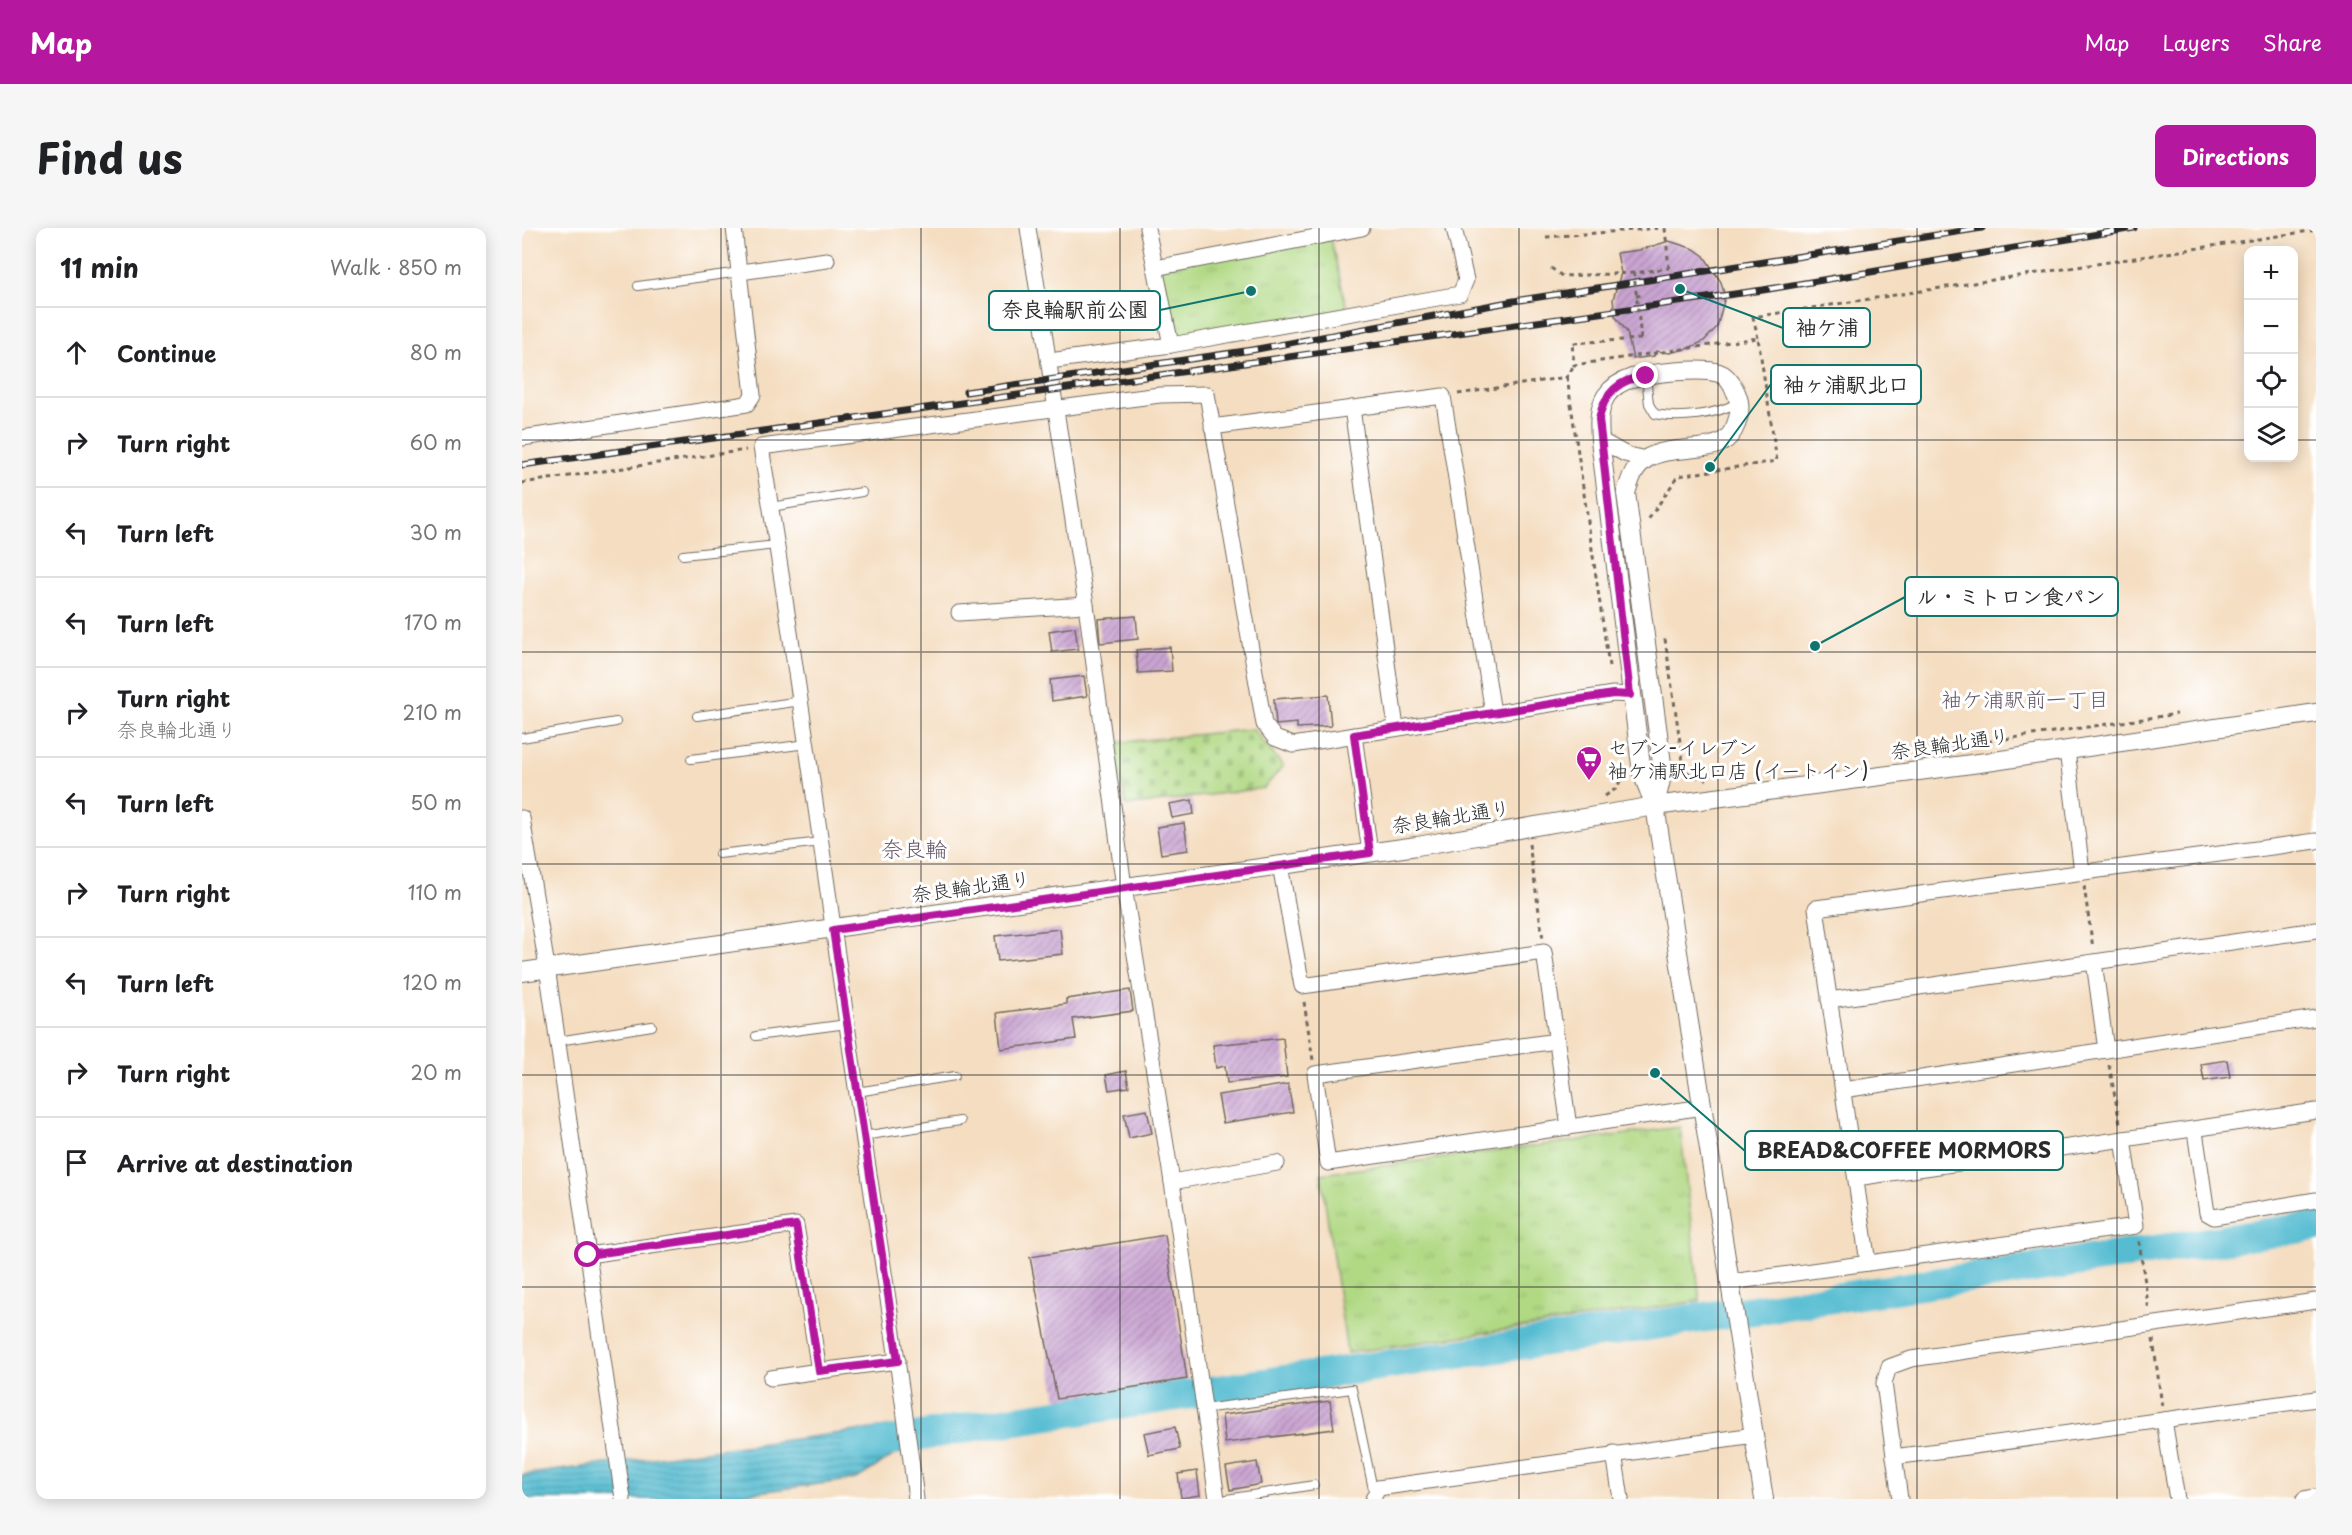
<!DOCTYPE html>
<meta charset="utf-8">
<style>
:root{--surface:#fff;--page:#f6f6f6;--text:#202124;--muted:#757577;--line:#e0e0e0;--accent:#b5179e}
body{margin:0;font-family:"Playpen Sans","Klee One",sans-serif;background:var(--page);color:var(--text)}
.controls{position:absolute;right:18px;top:18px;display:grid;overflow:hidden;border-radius:12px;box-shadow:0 3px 15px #0003}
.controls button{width:54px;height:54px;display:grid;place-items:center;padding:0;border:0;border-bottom:2px solid var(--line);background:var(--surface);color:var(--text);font:30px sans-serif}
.stop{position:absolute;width:18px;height:18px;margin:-14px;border:4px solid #b5179e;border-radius:50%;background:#fff}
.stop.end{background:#b5179e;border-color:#fff;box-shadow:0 2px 6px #0008}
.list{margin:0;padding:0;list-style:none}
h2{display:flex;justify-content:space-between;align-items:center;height:78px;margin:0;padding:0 24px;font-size:26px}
h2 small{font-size:20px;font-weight:400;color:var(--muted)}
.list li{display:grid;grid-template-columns:39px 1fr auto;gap:18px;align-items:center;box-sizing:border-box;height:90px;padding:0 24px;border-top:2px solid var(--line)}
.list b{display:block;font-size:22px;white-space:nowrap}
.list p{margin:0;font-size:20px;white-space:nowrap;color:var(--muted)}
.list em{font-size:20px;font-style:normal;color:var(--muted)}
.icon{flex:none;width:33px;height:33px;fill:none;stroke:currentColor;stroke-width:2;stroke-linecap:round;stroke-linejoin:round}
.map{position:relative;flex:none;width:1794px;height:1271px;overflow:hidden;border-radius:12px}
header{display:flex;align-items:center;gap:36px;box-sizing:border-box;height:84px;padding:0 30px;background:var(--accent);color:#fff}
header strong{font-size:28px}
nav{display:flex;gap:33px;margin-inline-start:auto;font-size:21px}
.intro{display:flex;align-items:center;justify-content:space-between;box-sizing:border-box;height:144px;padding:0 36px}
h1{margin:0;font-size:42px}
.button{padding:15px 27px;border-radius:12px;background:var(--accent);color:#fff;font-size:21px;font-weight:700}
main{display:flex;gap:36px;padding:0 36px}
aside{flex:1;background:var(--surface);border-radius:12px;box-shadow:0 3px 15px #0003}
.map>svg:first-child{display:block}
.grass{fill:url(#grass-tufts);stroke:#6e8258;stroke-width:1.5}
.cemetery{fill:url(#cemetery-stones);stroke:#6e8258;stroke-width:1.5}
.water{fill:url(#water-rules);stroke:#40747e;stroke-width:1.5}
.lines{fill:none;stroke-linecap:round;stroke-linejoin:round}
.river{stroke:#54bcd1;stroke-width:30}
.building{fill:url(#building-hatch)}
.service-casing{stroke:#71695f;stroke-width:10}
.minor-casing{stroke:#71695f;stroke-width:17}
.tertiary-casing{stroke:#71695f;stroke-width:20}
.path{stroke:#71695f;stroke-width:3;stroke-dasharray:4.5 4.5;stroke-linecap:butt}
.service{stroke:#fff;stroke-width:8}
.minor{stroke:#fff;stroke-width:15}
.tertiary{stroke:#fff;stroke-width:18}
.rail-casing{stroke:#2b2b2b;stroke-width:7}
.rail{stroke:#fff;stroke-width:4.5;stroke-dasharray:14;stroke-linecap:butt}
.path-bridge{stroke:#71695f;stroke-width:3;stroke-dasharray:4.5 4.5;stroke-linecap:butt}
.route{stroke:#b5179e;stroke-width:8}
.grid{fill:none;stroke:#2b2b2b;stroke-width:1.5;stroke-opacity:0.55}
.labels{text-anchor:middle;stroke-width:6;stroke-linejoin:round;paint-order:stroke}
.street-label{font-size:20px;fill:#2b2b2b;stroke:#fff}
.poi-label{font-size:20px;fill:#2b2b2b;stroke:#fff;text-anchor:start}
.neighbourhood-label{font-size:21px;fill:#635666;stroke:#fff}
.quarter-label{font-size:22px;fill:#635666;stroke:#fff}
.leader{fill:none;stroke:#0f766e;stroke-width:2}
.callout-dot{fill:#0f766e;stroke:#fff;stroke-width:2}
.callout{fill:#fff;stroke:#0f766e;stroke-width:2}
.callout-label{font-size:21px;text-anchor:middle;font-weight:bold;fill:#2b2b2b}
</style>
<header>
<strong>Map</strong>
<nav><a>Map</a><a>Layers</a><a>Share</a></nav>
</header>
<div class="intro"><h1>Find us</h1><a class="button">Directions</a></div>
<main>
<aside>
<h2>11 min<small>Walk · 850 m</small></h2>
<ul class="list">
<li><svg class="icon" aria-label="ahead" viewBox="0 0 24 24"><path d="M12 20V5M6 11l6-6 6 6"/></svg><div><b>Continue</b></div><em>80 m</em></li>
<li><svg class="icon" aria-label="right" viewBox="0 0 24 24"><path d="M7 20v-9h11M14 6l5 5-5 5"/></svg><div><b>Turn right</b></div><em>60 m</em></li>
<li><svg class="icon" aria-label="left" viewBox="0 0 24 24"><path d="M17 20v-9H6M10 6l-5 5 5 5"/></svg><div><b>Turn left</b></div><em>30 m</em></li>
<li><svg class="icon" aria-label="left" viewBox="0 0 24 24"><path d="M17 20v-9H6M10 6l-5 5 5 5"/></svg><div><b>Turn left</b></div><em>170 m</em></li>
<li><svg class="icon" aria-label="right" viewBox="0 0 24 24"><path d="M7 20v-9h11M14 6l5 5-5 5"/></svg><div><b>Turn right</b><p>奈良輪北通り</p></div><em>210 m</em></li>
<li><svg class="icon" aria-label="left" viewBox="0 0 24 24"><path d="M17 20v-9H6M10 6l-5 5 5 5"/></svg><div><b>Turn left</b></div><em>50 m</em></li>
<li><svg class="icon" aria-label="right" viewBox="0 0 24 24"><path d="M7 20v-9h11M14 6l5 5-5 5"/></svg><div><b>Turn right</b></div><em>110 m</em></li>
<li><svg class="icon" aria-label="left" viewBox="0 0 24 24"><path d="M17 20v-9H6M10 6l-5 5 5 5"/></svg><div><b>Turn left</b></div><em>120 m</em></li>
<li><svg class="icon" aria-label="right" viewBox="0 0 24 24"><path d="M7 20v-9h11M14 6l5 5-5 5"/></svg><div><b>Turn right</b></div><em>20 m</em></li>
<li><svg class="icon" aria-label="arrive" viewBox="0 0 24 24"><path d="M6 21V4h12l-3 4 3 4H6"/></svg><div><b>Arrive at destination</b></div></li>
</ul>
</aside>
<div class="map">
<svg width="1794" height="1271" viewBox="0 0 1794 1271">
<defs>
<pattern id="grass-tufts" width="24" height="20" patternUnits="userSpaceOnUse" patternTransform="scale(1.5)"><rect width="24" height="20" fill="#b1d984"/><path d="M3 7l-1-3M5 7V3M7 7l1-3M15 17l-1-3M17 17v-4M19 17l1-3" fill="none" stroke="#98ba72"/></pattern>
<pattern id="cemetery-stones" width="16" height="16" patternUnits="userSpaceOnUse" patternTransform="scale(1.5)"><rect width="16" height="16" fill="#b1d984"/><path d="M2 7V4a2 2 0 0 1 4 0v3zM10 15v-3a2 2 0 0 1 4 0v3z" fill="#98ba72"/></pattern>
<pattern id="water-rules" width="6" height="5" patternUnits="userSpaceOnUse" patternTransform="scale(1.5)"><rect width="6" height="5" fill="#54bcd1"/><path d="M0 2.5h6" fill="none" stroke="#4699aa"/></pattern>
<pattern id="building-hatch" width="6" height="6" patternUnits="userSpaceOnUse" patternTransform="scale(1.5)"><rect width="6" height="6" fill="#cba5d3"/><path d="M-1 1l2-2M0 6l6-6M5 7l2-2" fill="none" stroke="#a587ab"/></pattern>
</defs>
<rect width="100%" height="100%" fill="#fff"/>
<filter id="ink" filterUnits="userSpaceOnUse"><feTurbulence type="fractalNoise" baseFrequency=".0167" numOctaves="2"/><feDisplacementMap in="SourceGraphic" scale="12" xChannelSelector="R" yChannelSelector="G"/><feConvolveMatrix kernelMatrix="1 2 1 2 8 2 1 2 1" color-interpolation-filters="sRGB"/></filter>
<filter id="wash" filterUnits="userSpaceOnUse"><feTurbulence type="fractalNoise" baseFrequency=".008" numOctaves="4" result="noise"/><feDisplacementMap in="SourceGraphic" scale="24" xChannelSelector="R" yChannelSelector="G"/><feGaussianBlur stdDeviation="1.35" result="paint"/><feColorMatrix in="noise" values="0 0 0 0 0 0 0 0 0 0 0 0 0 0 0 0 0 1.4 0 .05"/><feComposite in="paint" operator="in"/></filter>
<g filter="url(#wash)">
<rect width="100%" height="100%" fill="#f4ddc0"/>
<g class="grass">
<path d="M 807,5 L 826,85 L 649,117 L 633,40 Z"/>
<path d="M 1158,899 L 1178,1073 L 825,1125 L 799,946 Z"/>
</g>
<path class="cemetery" d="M 731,501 L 761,538 L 742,560 L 604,578 L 592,515 Z"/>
<path class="water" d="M 372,1198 L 377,1224 L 335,1251 L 183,1271 L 0,1271 L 0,1247 Z"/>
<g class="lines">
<path class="river" d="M 335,1219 L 461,1197 L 1794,998"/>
</g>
<g id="blocks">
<g class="building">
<path d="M 1147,13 L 1172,21 L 1182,28 L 1199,54 L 1203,69 L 1195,99 L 1182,113 L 1167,120 L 1148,125 L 1134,123 L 1132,128 L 1111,131 L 1105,104 L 1093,88 L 1091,71 L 1099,45 L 1095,25 L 1118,22 Z"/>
<path d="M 614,388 L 616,411 L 578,415 L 576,391 Z"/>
<path d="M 553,399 L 556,421 L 530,424 L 527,403 Z"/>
<path d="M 648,419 L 650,443 L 616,445 L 614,422 Z"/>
<path d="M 562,448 L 565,468 L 530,473 L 528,452 Z"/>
<path d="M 806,467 L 809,498 L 775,500 L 775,495 L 754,497 L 752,471 Z"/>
<path d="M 670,572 L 672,586 L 650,590 L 647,576 Z"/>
<path d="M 662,595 L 666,622 L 639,626 L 635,599 Z"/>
<path d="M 538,701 L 541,726 L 476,733 L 473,708 Z"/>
<path d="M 608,762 L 611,783 L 551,791 L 554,811 L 479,821 L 475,785 L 544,776 L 544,771 Z"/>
<path d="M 761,810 L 765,849 L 705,855 L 703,838 L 694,840 L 691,817 Z"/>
<path d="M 1705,832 L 1708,849 L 1682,853 L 1679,836 Z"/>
<path d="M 604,843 L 607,859 L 587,862 L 584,847 Z"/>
<path d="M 766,856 L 771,884 L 701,895 L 696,867 Z"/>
<path d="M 625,882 L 630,905 L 607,910 L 602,886 Z"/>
<path d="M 643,1007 L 665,1151 L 535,1171 L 508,1029 Z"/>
<path d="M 808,1173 L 812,1201 L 703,1215 L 700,1187 Z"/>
<path d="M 653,1199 L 658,1221 L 627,1227 L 622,1205 Z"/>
<path d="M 735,1234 L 739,1256 L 708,1262 L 704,1239 Z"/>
<path d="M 675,1243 L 678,1267 L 659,1270 L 656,1246 Z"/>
</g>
</g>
</g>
<g filter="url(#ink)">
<use href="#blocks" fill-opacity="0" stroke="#71695f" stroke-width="1.5"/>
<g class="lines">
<defs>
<g id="service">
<path d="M 116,58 L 218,44"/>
<path d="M 1124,148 L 1127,176 L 1133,186 C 1156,191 1196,187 1216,174"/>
<path d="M 249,279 L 340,264"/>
<path d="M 161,327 L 255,317"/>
<path d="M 175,488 L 279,473"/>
<path d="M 0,510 L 94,494"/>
<path d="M 169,531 L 285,516"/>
<path d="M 197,626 L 299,614"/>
<path d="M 234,808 L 325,796"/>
<path d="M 36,813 L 130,798"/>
<path d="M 335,864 L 433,848"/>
<path d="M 341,908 L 438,893"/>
<path d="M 681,1181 L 830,1161 L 852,1266"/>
<path d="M 705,1271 L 792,1257"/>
</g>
<g id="minor">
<path d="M 506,0 L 564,377 L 602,659 L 650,954 L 695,1271"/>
<path d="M 625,0 L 649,117"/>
<path d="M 633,40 L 840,0"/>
<path d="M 218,44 L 305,32"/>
<path d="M 527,133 L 649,117 L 938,66 L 944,52 L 932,0"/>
<path d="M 830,180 L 874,500"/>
<path d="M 690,199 L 921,168 L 971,485"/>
<path d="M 0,210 L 225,176 L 231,167 L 212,0"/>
<path d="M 1078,212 L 1103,226 L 1123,231"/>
<path d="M 437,385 L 564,377"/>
<path d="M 832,507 L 848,625"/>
<path d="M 1545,522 L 1560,644"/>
<path d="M 0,590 L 25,739 L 101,1271"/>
<path d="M 758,637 L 780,758 L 1022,724 L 1047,899"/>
<path d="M 1572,734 L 1584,822"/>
<path d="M 1307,772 L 1794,702"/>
<path d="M 1035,813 L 793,846 L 806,935 L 1181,879"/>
<path d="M 1321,862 L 1794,790"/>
<path d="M 1673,903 L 1685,985 L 1692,989 L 1794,972"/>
<path d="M 1334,950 L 1794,883"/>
<path d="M 650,954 L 755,935"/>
<path d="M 66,1027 L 274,997 L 297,1143 L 376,1133"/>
<path d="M 1346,1035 L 1294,680 L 1794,613"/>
<path d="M 1209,1054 L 1614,998 L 1601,911"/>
<path d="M 249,1150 L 297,1143"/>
<path d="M 1642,1192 L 1655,1271"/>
<path d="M 1092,1225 L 1099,1271"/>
<path d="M 1372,1229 L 1794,1171"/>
<path d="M 394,1271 C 377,1133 354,996 334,859 C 303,645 274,432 239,219 L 638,167 L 685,166 L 742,496 L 753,510 L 771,517 L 1091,466 L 1108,467"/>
<path d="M 851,1271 L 856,1260 L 1232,1207"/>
<path d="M 1378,1271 L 1362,1155 L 1367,1139 L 1389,1131 L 1794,1073"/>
<path d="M 1782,1271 L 1794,1269"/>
</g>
<g id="tertiary">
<path d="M 1133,578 L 1141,543 L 1104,265 C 1108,252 1112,238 1124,231 C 1146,217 1183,224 1200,214 C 1213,207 1219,187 1217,174 C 1215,164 1207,148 1197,145 C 1180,139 1128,145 1110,150 C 1101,153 1090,159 1084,168 C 1076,181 1077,197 1078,212 L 1120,545 L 1133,578 L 1242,1271"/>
<path d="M 0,744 L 895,618 L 1133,578 L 1472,533 L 1794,485"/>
</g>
</defs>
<use href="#service" class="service-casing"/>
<use href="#minor" class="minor-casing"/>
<use href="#tertiary" class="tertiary-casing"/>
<g class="path">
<path d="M 1143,0 L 1147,40"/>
<path d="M 1024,9 L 1138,0"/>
<path d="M 1029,40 L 1040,48 L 1112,45"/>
<path d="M 1114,68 L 1122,67"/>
<path d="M 1236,110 L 1231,89 L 1794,2"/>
<path d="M 1119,111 L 1050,115 L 1052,137 L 1236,110 L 1255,233 L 1156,248 L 1126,292"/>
<path d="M 1045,149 L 1087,438"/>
<path d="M 936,166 L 1045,149 L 1052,137"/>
<path d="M 0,255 L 224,222"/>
<path d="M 1143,411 L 1162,541 L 1170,548 L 1189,552"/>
<path d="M 1421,520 L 1655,486"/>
<path d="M 1083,568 L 1095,560 L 1101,546"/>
<path d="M 1007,616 L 1021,711"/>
<path d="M 1562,658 L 1571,720"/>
<path d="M 782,774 L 791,832"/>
<path d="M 1587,837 L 1598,895"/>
<path d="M 1617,1013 L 1627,1083"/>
<path d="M 1631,1111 L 1640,1178"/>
</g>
<use href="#service" class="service"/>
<use href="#minor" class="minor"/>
<use href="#tertiary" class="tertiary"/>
<defs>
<g id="rail">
<path d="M 444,164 L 730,122 L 992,73 L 1460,0"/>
<path d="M 0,237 L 1241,62 L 1612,0"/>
</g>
</defs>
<use href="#rail" class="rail-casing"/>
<use href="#rail" class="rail"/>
<path class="path-bridge" d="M 1119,111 L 1112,45 L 1147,40"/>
</g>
</g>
<g class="lines" filter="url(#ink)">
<path class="route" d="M 66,1027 L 274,997 L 297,1143 L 376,1133 L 311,702 L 848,625 L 832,507 L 1091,466 L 1108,467 L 1077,191 C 1082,165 1097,151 1124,148"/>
</g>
<path class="grid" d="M 199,0 L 199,1271M 399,0 L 399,1271M 598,0 L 598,1271M 797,0 L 797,1271M 997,0 L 997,1271M 1196,0 L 1196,1271M 1395,0 L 1395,1271M 1595,0 L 1595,1271M 0,212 L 1726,212M 1772,212 L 1794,212M 0,424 L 1794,424M 0,636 L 1794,636M 0,847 L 1794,847M 0,1059 L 1794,1059"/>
<defs>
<symbol id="supermarket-pin" viewBox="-11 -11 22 30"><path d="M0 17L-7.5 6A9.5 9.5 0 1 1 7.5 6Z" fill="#b5179e" stroke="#fff"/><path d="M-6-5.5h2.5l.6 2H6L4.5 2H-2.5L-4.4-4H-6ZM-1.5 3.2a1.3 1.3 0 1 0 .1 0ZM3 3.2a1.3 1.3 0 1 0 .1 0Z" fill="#fff"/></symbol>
</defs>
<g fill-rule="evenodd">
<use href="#supermarket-pin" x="1052" y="516" width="30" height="40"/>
</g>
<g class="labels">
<g class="street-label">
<text transform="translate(1428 516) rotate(-8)" y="7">奈良輪北通り</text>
<text transform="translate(929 589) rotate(-9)" y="7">奈良輪北通り</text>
<text transform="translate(449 659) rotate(-8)" y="7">奈良輪北通り</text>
</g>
<g class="poi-label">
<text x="1086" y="527">セブン-イレブン<tspan x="1086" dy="23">袖ケ浦駅北口店 (イートイン)</tspan></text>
</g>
<g class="neighbourhood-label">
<text x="1503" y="479">袖ケ浦駅前一丁目</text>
</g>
<g class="quarter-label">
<text x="392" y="629">奈良輪</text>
</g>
</g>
<path class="leader" d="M729 63L638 82M1158 61L1261 100M1188 239L1249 156M1293 418L1383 369M1133 845L1223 923"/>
<g class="callout-dot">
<circle cx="729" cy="63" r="6"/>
<circle cx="1158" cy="61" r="6"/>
<circle cx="1188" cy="239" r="6"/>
<circle cx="1293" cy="418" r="6"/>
<circle cx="1133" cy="845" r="6"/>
</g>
<g class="callout">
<rect x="467" y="63" width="171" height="39" rx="6"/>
<rect x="1261" y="80" width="87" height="39" rx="6"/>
<rect x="1249" y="137" width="150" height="39" rx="6"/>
<rect x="1383" y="349" width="213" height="39" rx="6"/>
<rect x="1223" y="903" width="318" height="39" rx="6"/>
</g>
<g class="callout-label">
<text x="553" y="89">奈良輪駅前公園</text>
<text x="1305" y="107">袖ケ浦</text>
<text x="1324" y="164">袖ヶ浦駅北口</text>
<text x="1489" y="376">ル・ミトロン食パン</text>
<text x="1382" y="930">BREAD&amp;COFFEE MORMORS</text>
</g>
</svg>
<div class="controls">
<button>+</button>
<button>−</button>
<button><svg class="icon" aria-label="locate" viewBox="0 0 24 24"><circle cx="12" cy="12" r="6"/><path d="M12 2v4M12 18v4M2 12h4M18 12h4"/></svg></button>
<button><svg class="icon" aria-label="layers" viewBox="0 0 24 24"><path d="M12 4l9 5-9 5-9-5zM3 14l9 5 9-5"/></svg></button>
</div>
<div class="stop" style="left:66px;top:1027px"></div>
<div class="stop end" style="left:1124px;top:148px"></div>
</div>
</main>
